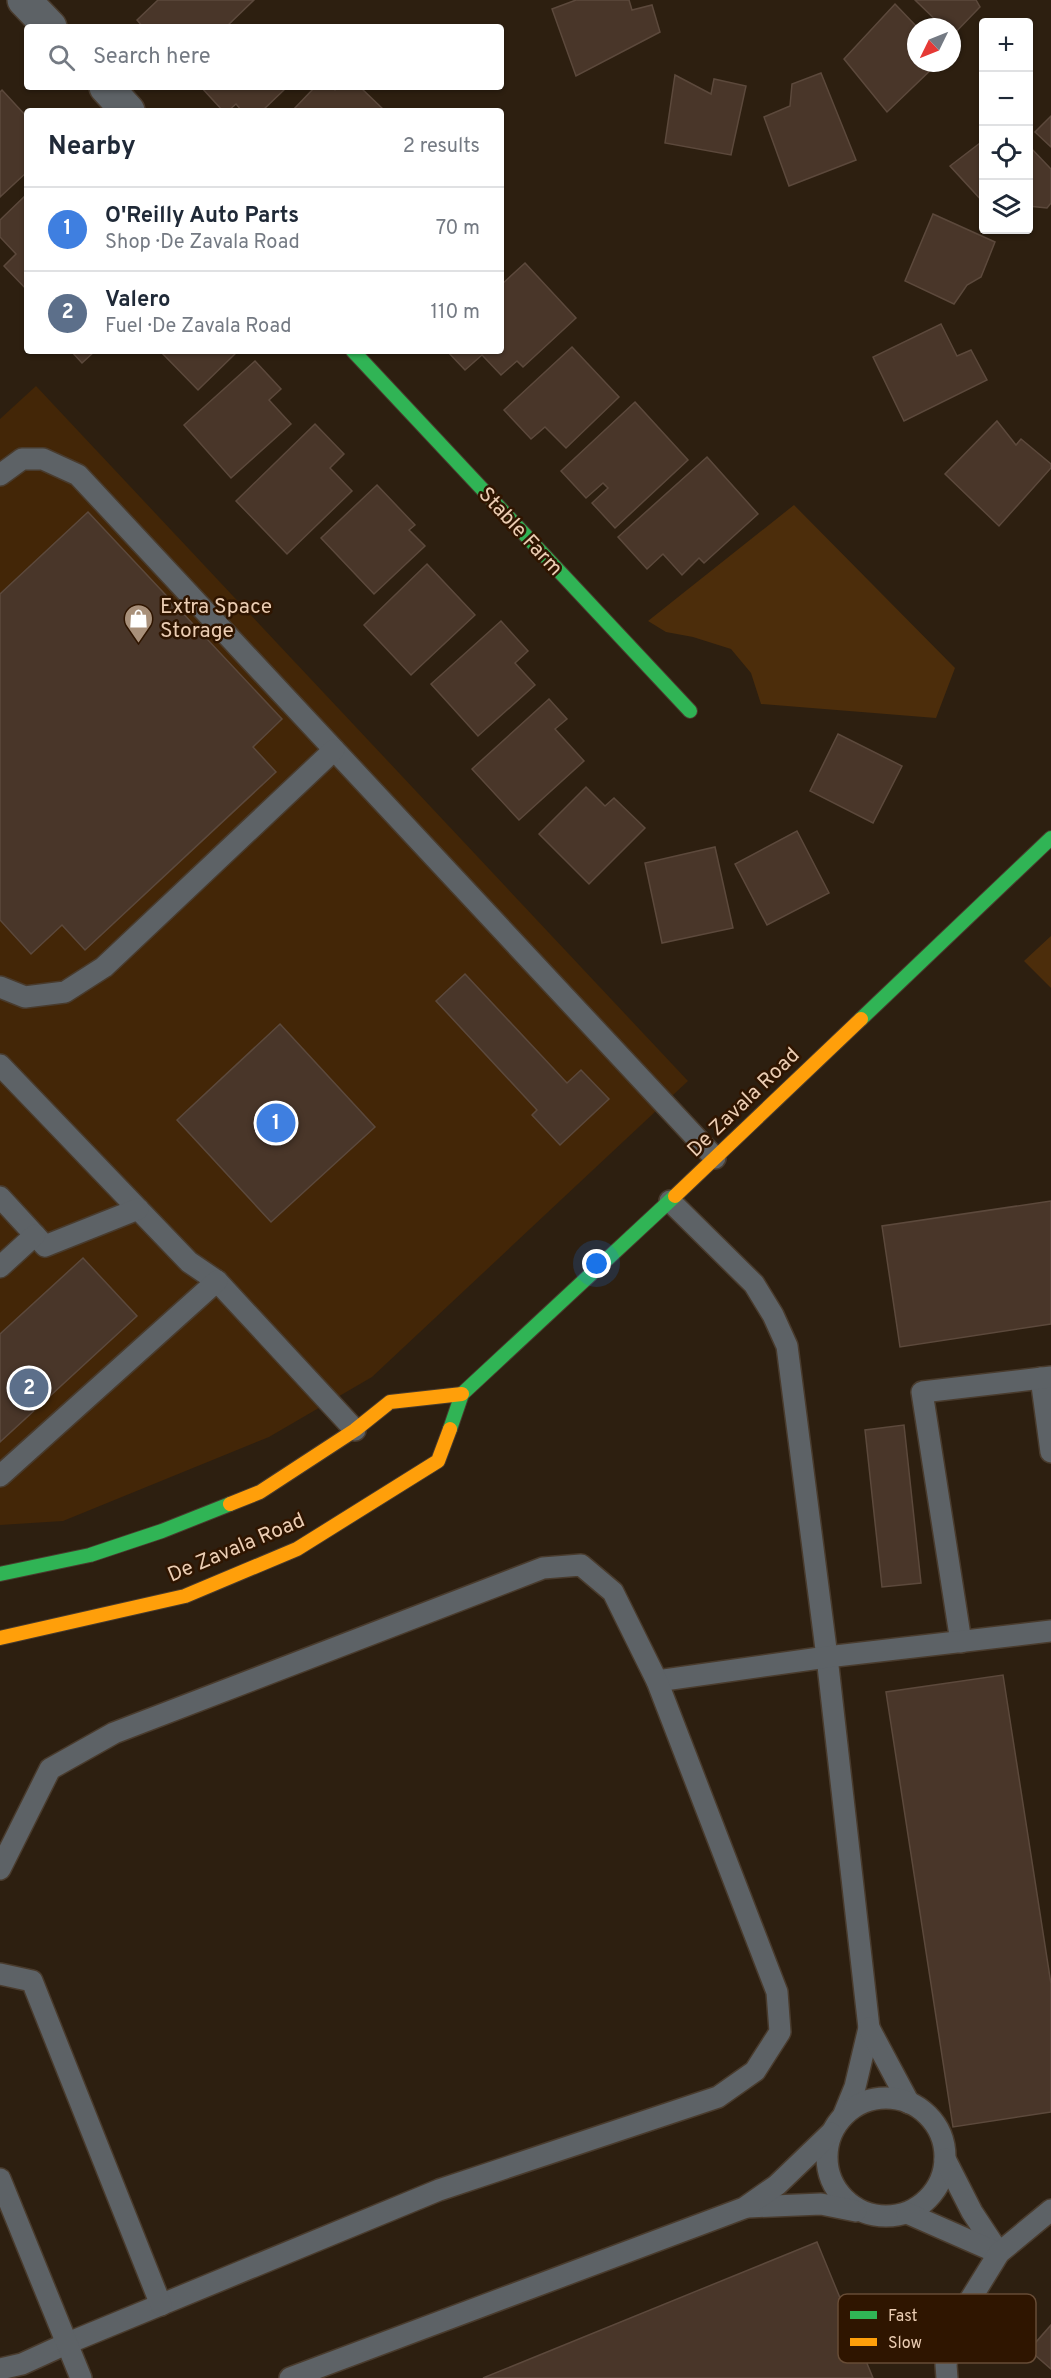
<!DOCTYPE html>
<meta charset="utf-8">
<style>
:root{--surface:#fff;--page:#f6f6f7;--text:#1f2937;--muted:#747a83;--line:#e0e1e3;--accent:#a8907a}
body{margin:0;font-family:Overpass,sans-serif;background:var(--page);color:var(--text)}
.controls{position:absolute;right:18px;top:18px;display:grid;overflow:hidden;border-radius:6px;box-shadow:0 2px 4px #0004}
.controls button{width:54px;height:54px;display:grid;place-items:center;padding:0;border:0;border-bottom:2px solid var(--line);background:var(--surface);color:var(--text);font:30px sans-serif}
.compass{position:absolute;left:907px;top:18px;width:54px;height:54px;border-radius:50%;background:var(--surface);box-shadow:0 2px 4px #0004;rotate:227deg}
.you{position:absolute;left:597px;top:1264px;width:21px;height:21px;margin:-15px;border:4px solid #fff;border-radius:50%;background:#1a73e8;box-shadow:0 0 0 9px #1a73e833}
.badge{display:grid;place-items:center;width:39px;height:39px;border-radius:50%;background:var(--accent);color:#fff;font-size:20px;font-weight:700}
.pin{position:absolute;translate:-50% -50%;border:3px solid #fff;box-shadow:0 2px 6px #0006}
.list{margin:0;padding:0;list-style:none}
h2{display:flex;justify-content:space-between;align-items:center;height:78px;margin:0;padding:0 24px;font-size:26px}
h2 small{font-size:20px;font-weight:400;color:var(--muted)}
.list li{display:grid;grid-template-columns:39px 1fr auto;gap:18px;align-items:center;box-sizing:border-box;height:84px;padding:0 24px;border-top:2px solid var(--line)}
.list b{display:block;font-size:22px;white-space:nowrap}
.list p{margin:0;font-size:20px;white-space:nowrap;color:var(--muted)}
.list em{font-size:20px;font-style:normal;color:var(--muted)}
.icon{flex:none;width:33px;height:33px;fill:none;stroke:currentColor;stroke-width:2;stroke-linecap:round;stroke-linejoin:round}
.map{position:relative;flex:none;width:1051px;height:2378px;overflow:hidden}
.search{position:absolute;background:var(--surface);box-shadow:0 2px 4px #0004;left:24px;top:24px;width:480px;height:66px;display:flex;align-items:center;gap:15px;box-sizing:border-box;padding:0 21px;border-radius:6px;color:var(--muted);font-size:22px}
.panel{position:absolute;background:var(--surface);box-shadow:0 2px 4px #0004;left:24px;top:108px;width:480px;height:246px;border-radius:6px}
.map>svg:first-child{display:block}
.built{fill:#432607}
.green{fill:#4c2d0b}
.building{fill:#493629;stroke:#5c493c;stroke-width:1.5}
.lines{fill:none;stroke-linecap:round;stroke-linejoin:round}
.lane-casing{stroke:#493b2d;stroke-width:24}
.street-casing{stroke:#493b2d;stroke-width:36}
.fast-casing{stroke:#493b2d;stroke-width:16}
.slow-casing{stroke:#493b2d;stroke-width:16}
.lane{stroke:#5d6266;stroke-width:21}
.street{stroke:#5d6266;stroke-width:33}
.fast{stroke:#30b455;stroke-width:14}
.slow{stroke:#ff9f0a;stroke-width:14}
.labels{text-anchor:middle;stroke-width:5;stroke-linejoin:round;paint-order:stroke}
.street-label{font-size:21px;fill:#ebcdb3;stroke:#2f1500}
.poi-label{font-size:21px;fill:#ebcdb3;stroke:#2f1500;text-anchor:start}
.key{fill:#2f1500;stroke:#674c36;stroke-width:1.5}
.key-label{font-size:16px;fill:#ebcdb3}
</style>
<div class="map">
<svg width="1051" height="2378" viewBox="0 0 1051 2378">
<rect width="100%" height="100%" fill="#2d1f10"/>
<path class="built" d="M 36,386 L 688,1081 L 372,1377 L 269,1437 L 63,1521 L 0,1525 L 0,419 Z"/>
<g class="green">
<path d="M 794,505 L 955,668 L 936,718 L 761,704 L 751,673 L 731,649 L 693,637 L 666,632 L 648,621 Z"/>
<path d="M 1051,936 L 1051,988 L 1024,961 Z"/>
</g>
<g class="building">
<path d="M 158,0 L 254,0 L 226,27 L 143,27 L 137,20 Z"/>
<path d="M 576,0 L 629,0 L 632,10 L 652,5 L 660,32 L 576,76 L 552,9 Z"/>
<path d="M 915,0 L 976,0 L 980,7 L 952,36 L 952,27 L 943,27 Z"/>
<path d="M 895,4 L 917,27 L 916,63 L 938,63 L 887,112 L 844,59 Z"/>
<path d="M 821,73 L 856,160 L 789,186 L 764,117 L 790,106 L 792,84 Z"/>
<path d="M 675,75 L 711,94 L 714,79 L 746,86 L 731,155 L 665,143 Z"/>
<path d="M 201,87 L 287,87 L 262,111 L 242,111 L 236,104 L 228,111 L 223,111 Z"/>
<path d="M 315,87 L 332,87 L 335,90 L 338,87 L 360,87 L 385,111 L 292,111 Z"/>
<path d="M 2,90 L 27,117 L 27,172 L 0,197 L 0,92 Z"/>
<path d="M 1051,116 L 1051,147 L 1035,132 Z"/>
<path d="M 984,140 L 984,203 L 950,166 Z"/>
<path d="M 1028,145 L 1051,169 L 1051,203 L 1047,208 L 1028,206 Z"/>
<path d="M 27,194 L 27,290 L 4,266 L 16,254 L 0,237 L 0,220 Z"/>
<path d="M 933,214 L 995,242 L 981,277 L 967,285 L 954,304 L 905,281 Z"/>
<path d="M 525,263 L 576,318 L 523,367 L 517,361 L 501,375 L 482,355 L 465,370 L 447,351 L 501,351 L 501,285 Z"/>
<path d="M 941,324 L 957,356 L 971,350 L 987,380 L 904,421 L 873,357 Z"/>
<path d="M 572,347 L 619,397 L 566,448 L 545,427 L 531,439 L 504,410 Z"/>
<path d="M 71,351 L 95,351 L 82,363 Z"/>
<path d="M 160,351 L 238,351 L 198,390 Z"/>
<path d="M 255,361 L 281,389 L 269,400 L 291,424 L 231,478 L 184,425 Z"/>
<path d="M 635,402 L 688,460 L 615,528 L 592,503 L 608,488 L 603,483 L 586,498 L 561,471 Z"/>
<path d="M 997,421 L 1016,445 L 1021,439 L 1051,464 L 1051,468 L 999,526 L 945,474 Z"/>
<path d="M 315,424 L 344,454 L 330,468 L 352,491 L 287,554 L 236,501 Z"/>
<path d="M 707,457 L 758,514 L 704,563 L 699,558 L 682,575 L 663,554 L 647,569 L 618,537 Z"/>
<path d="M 377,485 L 415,525 L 409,530 L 425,546 L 374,594 L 321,538 Z"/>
<path d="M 88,512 L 282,719 L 253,747 L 276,772 L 85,950 L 62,925 L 31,954 L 0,920 L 0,594 Z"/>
<path d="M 427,564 L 475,615 L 411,675 L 364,625 Z"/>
<path d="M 501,621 L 528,651 L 515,663 L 535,685 L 478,736 L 431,684 Z"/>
<path d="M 549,699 L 567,719 L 555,729 L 584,761 L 519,820 L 472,769 Z"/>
<path d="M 838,734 L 902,766 L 873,823 L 810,791 Z"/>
<path d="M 586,787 L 605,806 L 614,798 L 645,828 L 589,884 L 539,834 Z"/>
<path d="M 797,831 L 829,893 L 767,925 L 735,864 Z"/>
<path d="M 715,847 L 733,928 L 662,943 L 645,863 Z"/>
<path d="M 465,974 L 567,1083 L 581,1070 L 609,1099 L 560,1145 L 532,1115 L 537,1110 L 436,1001 Z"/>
<path d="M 280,1024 L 375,1127 L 271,1222 L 177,1120 Z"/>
<path d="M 1051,1201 L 1051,1324 L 900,1347 L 882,1226 Z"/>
<path d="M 83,1258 L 137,1316 L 0,1442 L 0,1334 Z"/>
<path d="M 904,1425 L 921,1583 L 882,1587 L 865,1430 Z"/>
<path d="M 1003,1675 L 1051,1984 L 1051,2112 L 953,2127 L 886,1692 Z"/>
<path d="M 817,2242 L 873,2378 L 483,2378 Z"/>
<path d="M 1051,2325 L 1051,2369 L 1029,2350 Z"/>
</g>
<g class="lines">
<defs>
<g id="lane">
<path d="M 0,475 L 22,459 L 43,459 L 78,475 L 715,1158"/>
<path d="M 0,987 L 25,997 L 65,992 L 104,967 L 334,750"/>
<path d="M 0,1065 L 189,1262 L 217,1281 L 355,1430"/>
<path d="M 0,1197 L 45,1246 L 138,1209"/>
<path d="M 670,1201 L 754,1284 L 773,1315 L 787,1346 L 827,1657 L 869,2028 L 855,2087 L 844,2114"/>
<path d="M 0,1267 L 35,1235"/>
<path d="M 1041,1378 L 1051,1452"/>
<path d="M 0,1476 L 217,1281"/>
<path d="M 961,1642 L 922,1392 L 1051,1377"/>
<path d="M 657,1681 L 827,1657 L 1051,1631"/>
<path d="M 0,1869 L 50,1769 L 114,1733 L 543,1568 L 581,1565 L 613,1592 L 657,1681 L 777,1992 L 780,2032 L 755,2071 L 718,2097 L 439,2190 L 68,2343 L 22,2364 L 0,2369"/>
<path d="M 0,1974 L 32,1981 L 161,2305"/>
<path d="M 869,2028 L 909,2103"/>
<circle cx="886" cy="2157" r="59"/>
<path d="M 945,2159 L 972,2212 L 999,2253"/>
<path d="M 0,2179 L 81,2378"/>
<path d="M 748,2207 L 821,2204 L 856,2211"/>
<path d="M 907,2213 L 998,2253"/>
<path d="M 290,2378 L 744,2208 L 777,2185 L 831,2133"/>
<path d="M 947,2378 L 946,2365 L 952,2329 L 999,2253 L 1051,2210"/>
</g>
<g id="street">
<path d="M 24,0 L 50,27"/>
<path d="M 106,87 L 128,111"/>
</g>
<g id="fast">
<path d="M 353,351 L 690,711"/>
<path d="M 861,1019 L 1051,838"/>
<path d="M 450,1429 L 462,1394 L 675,1196"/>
<path d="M 0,1574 L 90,1555 L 162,1531 L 230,1504"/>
</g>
<g id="slow">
<path d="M 675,1196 L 861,1019"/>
<path d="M 230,1504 L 260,1492 L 355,1430 L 390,1402 L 462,1394"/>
<path d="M 0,1638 L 185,1596 L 297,1549 L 438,1461 L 450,1429"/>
</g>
</defs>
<use href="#lane" class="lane-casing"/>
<use href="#street" class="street-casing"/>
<use href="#fast" class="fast-casing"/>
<use href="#slow" class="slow-casing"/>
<use href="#lane" class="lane"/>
<use href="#street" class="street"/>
<use href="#fast" class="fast"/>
<use href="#slow" class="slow"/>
</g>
<defs>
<symbol id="shop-pin" viewBox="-11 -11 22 30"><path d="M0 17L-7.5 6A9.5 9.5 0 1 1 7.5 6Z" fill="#a8907a" stroke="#2f1500"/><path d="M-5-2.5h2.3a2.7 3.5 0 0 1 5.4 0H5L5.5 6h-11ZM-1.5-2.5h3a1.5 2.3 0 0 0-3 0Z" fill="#fff"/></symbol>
</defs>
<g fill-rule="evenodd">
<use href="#shop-pin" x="122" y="602" width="33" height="45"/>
</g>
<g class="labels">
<g class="street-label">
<text transform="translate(521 531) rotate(47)" y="7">Stable Farm</text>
<text transform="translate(743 1102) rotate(-44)" y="7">De Zavala Road</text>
<text transform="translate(236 1547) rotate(-23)" y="7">De Zavala Road</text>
</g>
<g class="poi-label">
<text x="160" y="613">Extra Space<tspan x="160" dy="24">Storage</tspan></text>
</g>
</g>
<rect x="838" y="2294" width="198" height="69" rx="9" class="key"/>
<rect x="850" y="2311" width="27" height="8" fill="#30b455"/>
<rect x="850" y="2338" width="27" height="8" fill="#ff9f0a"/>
<g class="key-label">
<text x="888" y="2321">Fast</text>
<text x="888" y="2348">Slow</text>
</g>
</svg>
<div class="controls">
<button>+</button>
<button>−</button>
<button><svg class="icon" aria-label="locate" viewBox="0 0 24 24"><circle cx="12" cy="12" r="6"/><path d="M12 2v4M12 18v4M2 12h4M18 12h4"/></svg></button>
<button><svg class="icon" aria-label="layers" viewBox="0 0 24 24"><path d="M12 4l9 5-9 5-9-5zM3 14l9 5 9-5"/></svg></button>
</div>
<svg class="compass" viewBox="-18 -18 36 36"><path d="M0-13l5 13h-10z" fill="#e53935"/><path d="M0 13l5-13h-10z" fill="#747a83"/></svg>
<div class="you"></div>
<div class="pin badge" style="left:276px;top:1123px;background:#3f7fe0">1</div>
<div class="pin badge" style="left:29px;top:1388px;background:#5c6f8a">2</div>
<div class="search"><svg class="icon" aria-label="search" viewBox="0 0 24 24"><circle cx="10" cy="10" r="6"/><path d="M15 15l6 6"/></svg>Search here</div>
<section class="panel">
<h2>Nearby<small>2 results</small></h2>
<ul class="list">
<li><span class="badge" style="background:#3f7fe0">1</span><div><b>O'Reilly Auto Parts</b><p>Shop · De Zavala Road</p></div><em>70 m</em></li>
<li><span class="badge" style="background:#5c6f8a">2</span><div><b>Valero</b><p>Fuel · De Zavala Road</p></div><em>110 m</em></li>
</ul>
</section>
</div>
